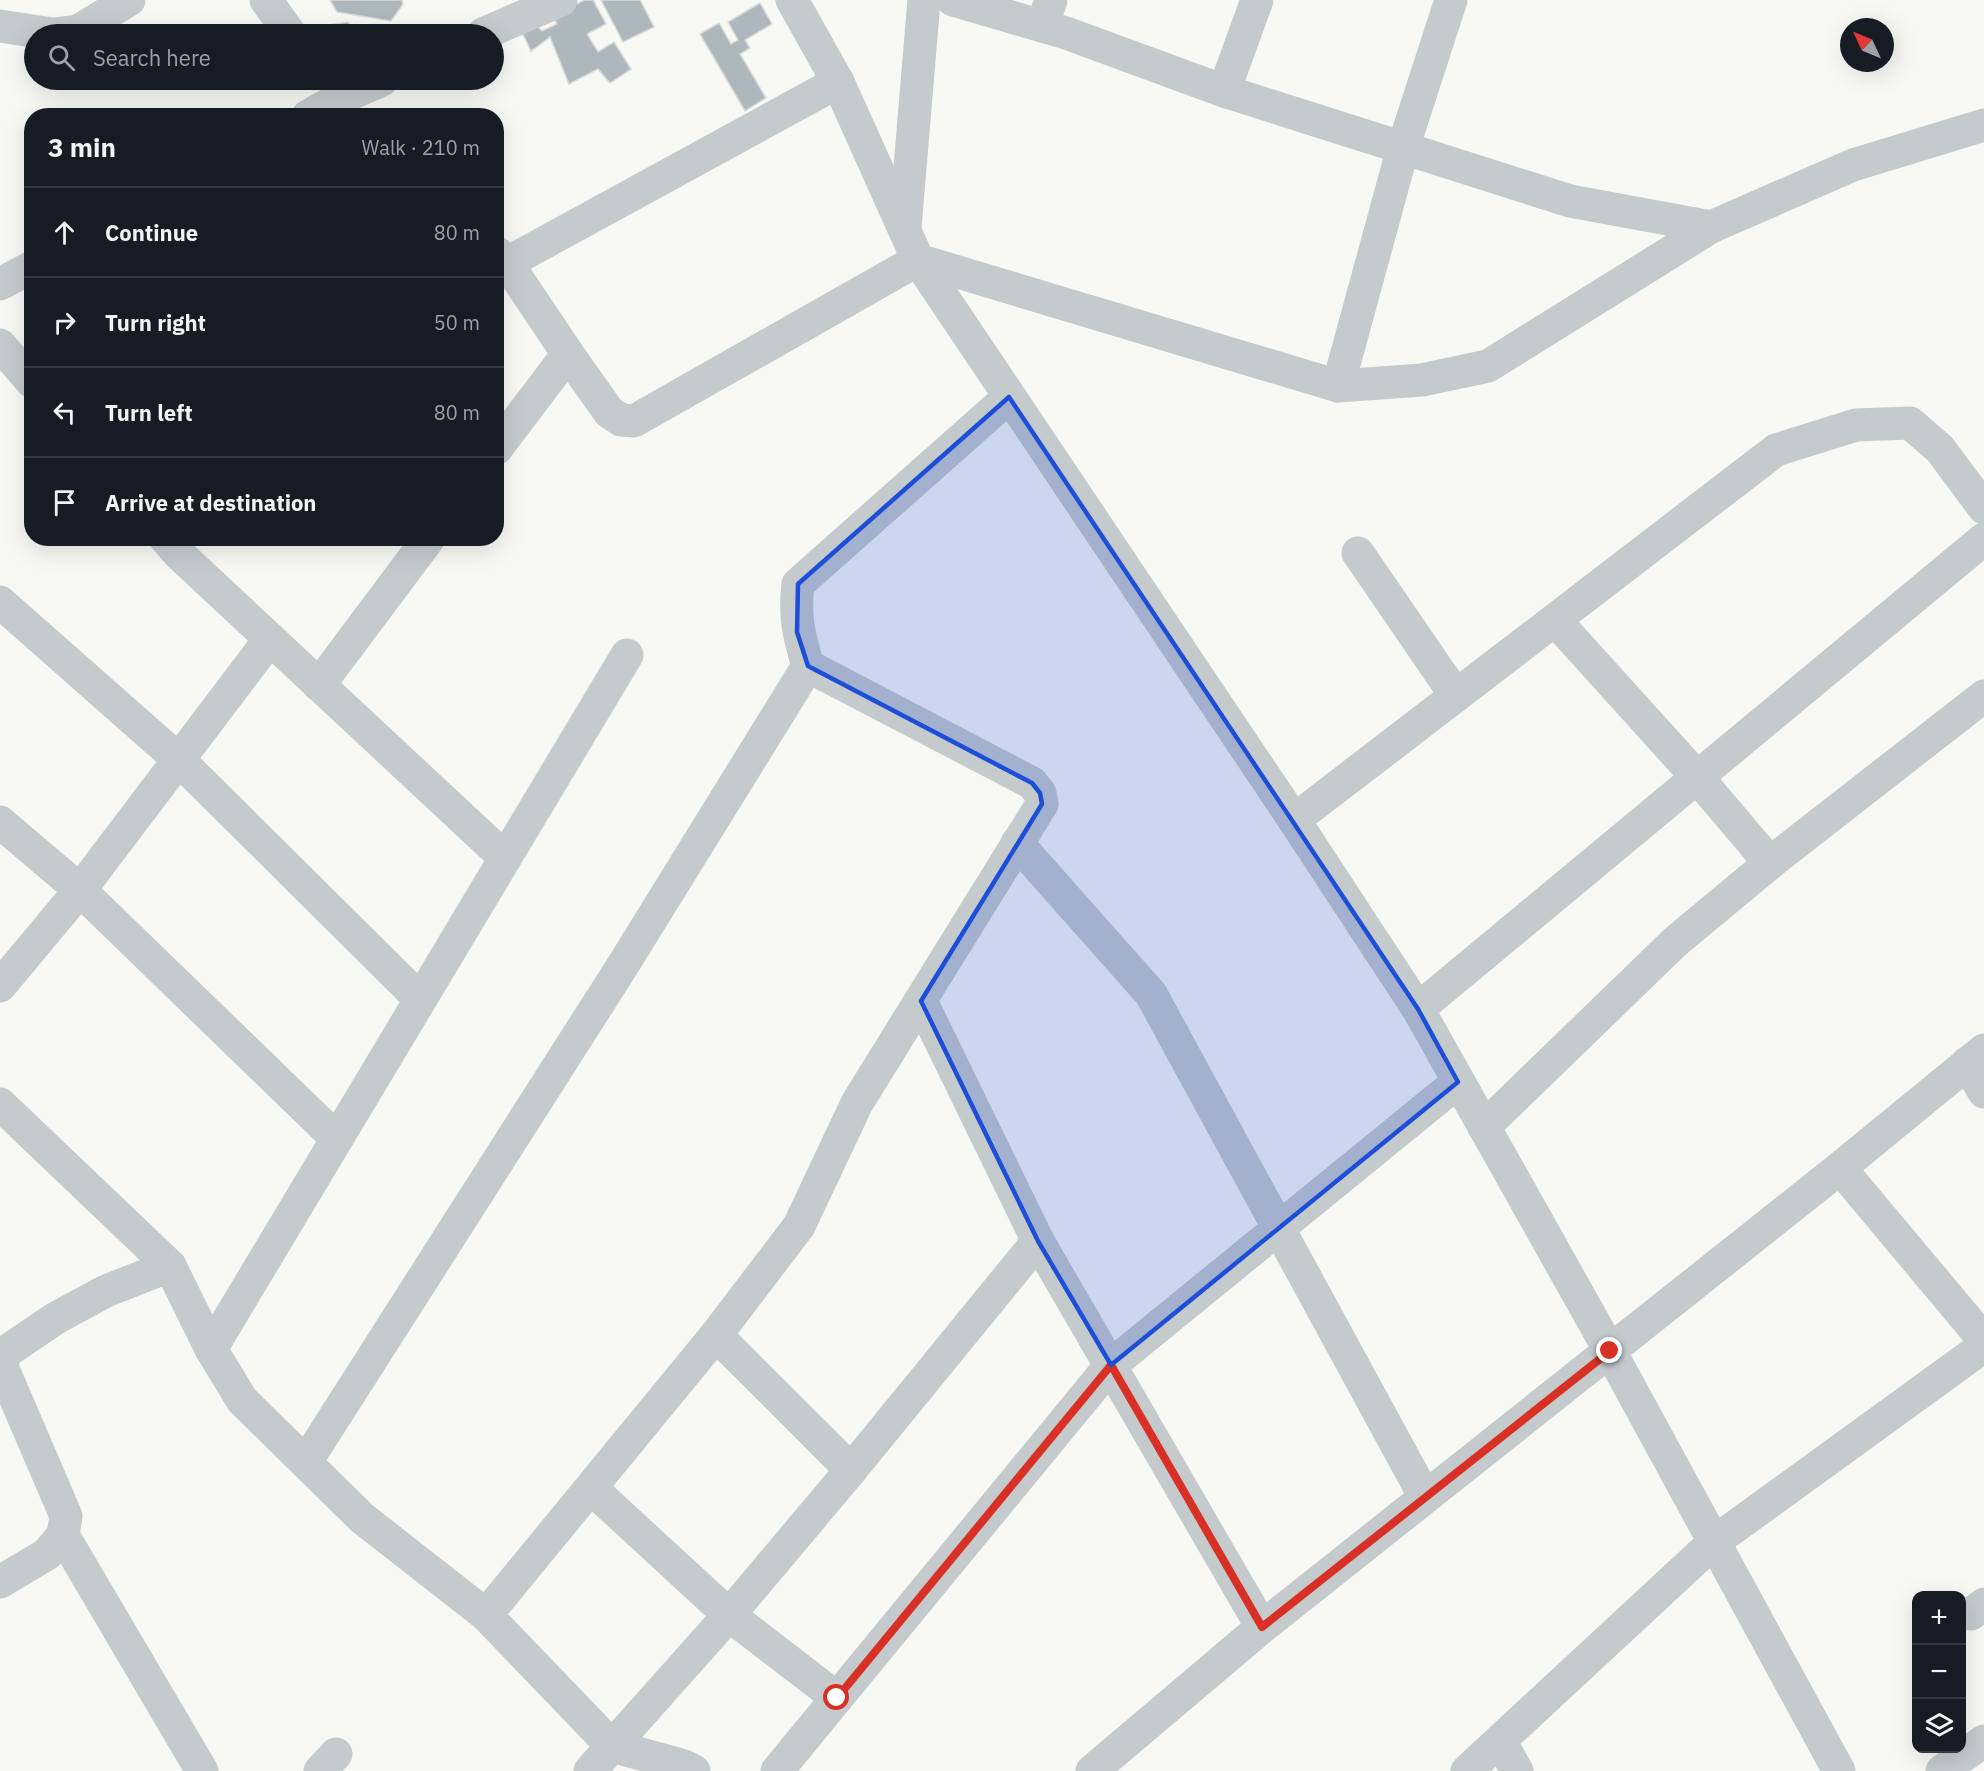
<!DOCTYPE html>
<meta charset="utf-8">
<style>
:root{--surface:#171b24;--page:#20242c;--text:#f1f3f6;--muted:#9ea1a6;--line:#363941}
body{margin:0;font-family:"IBM Plex Sans",sans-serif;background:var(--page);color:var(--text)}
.controls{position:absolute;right:18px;bottom:18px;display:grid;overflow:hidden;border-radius:12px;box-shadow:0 6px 24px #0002}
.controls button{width:54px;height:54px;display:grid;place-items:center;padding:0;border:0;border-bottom:2px solid var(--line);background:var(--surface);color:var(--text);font:30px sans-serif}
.compass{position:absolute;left:1840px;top:18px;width:54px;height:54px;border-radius:50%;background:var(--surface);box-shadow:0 6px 24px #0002;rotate:314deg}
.stop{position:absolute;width:18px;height:18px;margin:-14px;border:4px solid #d93025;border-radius:50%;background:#fff}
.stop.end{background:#d93025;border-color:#fff;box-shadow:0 2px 6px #0008}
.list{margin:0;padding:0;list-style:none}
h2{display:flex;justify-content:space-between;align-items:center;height:78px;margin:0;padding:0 24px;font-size:26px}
h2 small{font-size:20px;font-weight:400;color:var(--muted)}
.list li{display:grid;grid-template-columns:39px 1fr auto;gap:18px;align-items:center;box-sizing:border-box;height:90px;padding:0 24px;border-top:2px solid var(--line)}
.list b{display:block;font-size:22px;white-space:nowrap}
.list em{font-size:20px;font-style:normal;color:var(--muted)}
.icon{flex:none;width:33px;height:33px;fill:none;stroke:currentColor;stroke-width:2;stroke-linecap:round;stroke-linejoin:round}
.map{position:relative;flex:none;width:1984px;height:1771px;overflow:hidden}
.search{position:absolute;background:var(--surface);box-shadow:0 6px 24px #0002;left:24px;top:24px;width:480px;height:66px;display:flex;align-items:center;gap:15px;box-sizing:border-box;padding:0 21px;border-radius:33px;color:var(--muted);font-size:22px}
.panel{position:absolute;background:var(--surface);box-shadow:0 6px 24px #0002;left:24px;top:108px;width:480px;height:438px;border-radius:24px}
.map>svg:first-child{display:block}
.building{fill:#adb7bc;stroke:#d9d9d7;stroke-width:1.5}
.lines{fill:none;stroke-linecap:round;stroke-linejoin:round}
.minor{stroke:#c5cacd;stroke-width:33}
.route{stroke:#d93025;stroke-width:8}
.marked{fill:#1d4ed8;fill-opacity:0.2;stroke:#1d4ed8;stroke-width:4.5;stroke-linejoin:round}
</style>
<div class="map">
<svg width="1984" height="1771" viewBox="0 0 1984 1771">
<rect width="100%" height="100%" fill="#f8f8f4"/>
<g class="building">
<path d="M 330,0 L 402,0 L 403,4 L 391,21 L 337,12 Z"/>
<path d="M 585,0 L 593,0 L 606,24 L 587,34 L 598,52 L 614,42 L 631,69 L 610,83 L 598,69 L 569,84 L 550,37 L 531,51 L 522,32 L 535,24 L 542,31 L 557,24 L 552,15 Z"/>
<path d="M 601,0 L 640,0 L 654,27 L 623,42 Z"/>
<path d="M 760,3 L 772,24 L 745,40 L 750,48 L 740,54 L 766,98 L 745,111 L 700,34 L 719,23 L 731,44 L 738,40 L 728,22 Z"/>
<path d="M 348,22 L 356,34 L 320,34 L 316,27 Z"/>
</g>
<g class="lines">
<g class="minor">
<path d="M 266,0 L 290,34"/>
<path d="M 792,0 L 838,82 L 918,260 L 1294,820 L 1418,1009 L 1610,1351 L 1839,1771"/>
<path d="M 953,0 L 1066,33 L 1224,91 L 1570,201 L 1711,227 L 1853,165 L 1984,125"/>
<path d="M 0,26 L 52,34"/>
<path d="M 1042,26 L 1051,0"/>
<path d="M 55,34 L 78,31 L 129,0"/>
<path d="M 483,34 L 561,0"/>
<path d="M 1224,91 L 1257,0"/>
<path d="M 308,116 L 336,100 L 382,80"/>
<path d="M 905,227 L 924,0"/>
<path d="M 496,252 L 507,263 L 568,354 L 609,412 L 621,420 L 634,421 L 918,260 L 1338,386 L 1422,380 L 1488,366 L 1711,227"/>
<path d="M 507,263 L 838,82"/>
<path d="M 0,284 L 32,267"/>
<path d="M 0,345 L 32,382"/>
<path d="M 1338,386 L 1403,148 L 1451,0"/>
<path d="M 496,449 L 568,354"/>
<path d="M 165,538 L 179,554 L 505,858"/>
<path d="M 1358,553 L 1456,696"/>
<path d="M 0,602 L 178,759 L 420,999"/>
<path d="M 1555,620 L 1697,777 L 1770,863"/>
<path d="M 319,685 L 429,538"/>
<path d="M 1294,820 L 1776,450 L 1856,425 L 1910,423 L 1940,449 L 1984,508"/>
<path d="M 0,822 L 80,890 L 336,1138"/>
<path d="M 1017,843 L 1151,994 L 1425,1497"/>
<path d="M 0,986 L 80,890 L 270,639"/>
<path d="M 921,1001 L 1038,1241 L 1262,1627"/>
<path d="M 1418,1009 L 1984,539"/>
<path d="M 1967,1063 L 1984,1092"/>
<path d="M 0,1104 L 170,1266 L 211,1349 L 242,1400 L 362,1518 L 486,1615 L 612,1746 L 684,1766 L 694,1771"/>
<path d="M 1484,1127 L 1675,942 L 1770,863 L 1984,696"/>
<path d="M 1840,1168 L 1984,1340"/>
<path d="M 716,1335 L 851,1470"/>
<path d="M 211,1349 L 627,655"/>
<path d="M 0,1356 L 56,1318 L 106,1291 L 170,1266"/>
<path d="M 0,1362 L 66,1516 L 63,1535 L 47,1554 L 0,1582"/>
<path d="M 306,1462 L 623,965 L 808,666"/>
<path d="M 591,1488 L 729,1615 L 837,1698"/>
<path d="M 63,1535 L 202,1771"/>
<path d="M 1971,1614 L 1984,1604"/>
<path d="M 486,1615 L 716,1335 L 799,1226 L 857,1103 L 1042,804 L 1040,793 L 1032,783 L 808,666 C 799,636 794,616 798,584 L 1009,397"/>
<path d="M 1500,1741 L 1517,1771"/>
<path d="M 320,1771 L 336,1754"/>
<path d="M 590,1771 L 729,1615 L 851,1470 L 1038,1241"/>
<path d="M 777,1771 L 1111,1365 L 1458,1082"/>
<path d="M 1092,1771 L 1262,1627 L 1840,1168 L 1984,1050"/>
<path d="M 1467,1771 L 1714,1542 L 1984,1346"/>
<path d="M 1942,1771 L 1984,1741"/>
</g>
</g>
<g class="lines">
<path class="route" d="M 837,1698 L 1111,1365 L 1262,1627 L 1610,1351"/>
</g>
<path class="marked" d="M 1009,397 L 1418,1009 L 1458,1082 L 1111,1365 L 1038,1241 L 921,1001 L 1042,804 L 1040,793 L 1032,783 L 808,666 L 797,632 L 798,584 Z"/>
</svg>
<div class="controls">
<button>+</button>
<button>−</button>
<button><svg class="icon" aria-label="layers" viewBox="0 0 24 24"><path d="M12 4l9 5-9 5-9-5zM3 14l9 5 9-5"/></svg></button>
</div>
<svg class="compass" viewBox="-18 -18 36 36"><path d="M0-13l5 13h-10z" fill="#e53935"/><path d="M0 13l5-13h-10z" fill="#9ea1a6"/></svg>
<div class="stop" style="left:837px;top:1698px"></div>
<div class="stop end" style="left:1610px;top:1351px"></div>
<div class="search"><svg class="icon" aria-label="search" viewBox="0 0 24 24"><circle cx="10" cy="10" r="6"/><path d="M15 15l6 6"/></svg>Search here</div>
<section class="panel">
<h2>3 min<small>Walk · 210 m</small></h2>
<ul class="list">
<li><svg class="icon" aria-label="ahead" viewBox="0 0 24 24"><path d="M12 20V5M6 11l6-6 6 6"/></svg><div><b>Continue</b></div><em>80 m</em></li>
<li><svg class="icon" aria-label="right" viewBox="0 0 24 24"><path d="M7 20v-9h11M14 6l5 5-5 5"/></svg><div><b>Turn right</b></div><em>50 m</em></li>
<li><svg class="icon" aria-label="left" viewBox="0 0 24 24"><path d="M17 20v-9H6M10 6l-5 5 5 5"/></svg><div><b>Turn left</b></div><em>80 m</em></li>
<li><svg class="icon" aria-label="arrive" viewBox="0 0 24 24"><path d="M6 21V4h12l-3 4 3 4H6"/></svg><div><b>Arrive at destination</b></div></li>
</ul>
</section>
</div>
